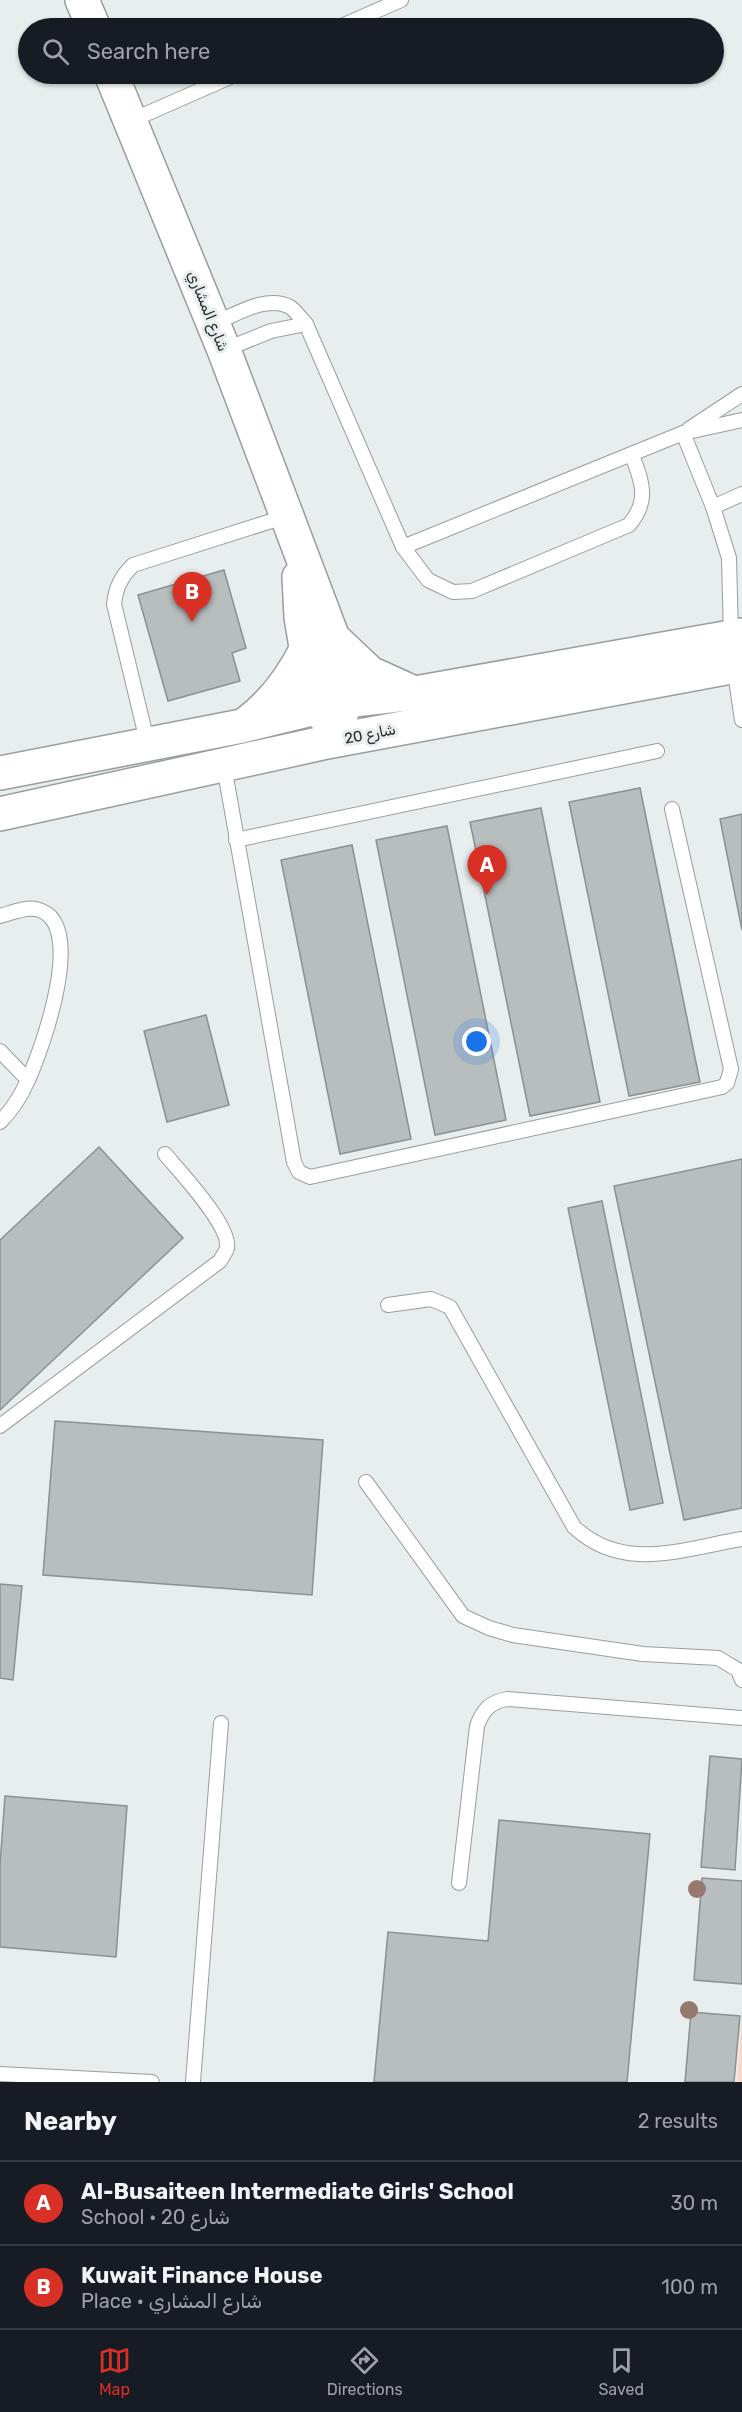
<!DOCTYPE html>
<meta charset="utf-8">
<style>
:root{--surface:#171b24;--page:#242831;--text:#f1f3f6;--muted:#9ea1a6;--line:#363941;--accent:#d93025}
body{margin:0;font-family:Rubik,Vazirmatn,sans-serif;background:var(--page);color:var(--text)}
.you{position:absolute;left:477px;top:1042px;width:21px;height:21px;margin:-15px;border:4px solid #fff;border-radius:50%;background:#1a73e8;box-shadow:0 0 0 9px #1a73e833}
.badge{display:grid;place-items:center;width:39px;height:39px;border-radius:50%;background:var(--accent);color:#fff;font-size:20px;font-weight:700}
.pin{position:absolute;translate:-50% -50px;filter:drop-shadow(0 2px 3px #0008)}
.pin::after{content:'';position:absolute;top:32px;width:21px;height:18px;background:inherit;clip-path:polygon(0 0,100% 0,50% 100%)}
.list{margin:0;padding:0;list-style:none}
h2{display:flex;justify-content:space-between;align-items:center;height:78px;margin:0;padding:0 24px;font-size:26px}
h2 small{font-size:20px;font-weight:400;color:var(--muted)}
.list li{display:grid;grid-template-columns:39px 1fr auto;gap:18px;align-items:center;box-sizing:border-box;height:84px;padding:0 24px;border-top:2px solid var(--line)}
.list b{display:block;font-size:22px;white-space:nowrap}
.list p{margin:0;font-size:20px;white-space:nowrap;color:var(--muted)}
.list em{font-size:20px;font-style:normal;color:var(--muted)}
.icon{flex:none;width:33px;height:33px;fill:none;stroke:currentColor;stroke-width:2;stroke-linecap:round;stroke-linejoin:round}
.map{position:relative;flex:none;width:742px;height:2082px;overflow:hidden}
.search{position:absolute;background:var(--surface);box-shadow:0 2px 4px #0004;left:18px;right:18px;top:18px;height:66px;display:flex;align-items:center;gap:15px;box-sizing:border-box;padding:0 21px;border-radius:33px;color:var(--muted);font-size:22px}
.sheet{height:246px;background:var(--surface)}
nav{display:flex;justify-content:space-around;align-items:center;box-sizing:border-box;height:84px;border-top:2px solid var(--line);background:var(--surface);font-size:16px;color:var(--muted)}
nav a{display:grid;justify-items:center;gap:3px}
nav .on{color:var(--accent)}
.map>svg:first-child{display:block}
.green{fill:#fdd4c8}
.building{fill:#b8bebe;stroke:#8b9190;stroke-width:1.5}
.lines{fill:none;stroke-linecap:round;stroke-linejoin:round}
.lane-casing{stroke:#989e9e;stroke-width:16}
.secondary-casing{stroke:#989e9e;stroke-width:36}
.lane{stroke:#fff;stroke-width:14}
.secondary{stroke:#fff;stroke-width:33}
.tree{fill:#96796e}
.labels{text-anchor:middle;stroke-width:6;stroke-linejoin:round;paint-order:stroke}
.street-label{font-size:15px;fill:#2a2c2c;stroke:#e7eeed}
</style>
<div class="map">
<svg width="742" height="2082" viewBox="0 0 742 2082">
<rect width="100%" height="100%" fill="#e7eeed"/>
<path class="green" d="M 742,2018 L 742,2082 L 737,2082 Z"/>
<g class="building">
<path d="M 224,570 L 246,648 L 232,653 L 240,681 L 168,701 L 138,595 Z"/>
<path d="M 640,788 L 700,1082 L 629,1096 L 569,802 Z"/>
<path d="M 541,808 L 600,1102 L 530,1116 L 470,822 Z"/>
<path d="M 742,814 L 742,930 L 720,819 Z"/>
<path d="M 447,826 L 506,1120 L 435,1135 L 376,840 Z"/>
<path d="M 352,845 L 411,1139 L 340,1154 L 281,860 Z"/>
<path d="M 206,1015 L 229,1105 L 167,1122 L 144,1031 Z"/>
<path d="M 99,1147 L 183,1238 L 0,1410 L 0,1240 Z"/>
<path d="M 742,1159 L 742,1508 L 684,1520 L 614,1186 Z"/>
<path d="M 602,1201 L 663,1503 L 630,1510 L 568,1208 Z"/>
<path d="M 55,1421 L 323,1440 L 312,1595 L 43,1575 Z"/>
<path d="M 0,1584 L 22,1586 L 13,1680 L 0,1678 Z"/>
<path d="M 710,1756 L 742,1759 L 735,1870 L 701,1867 Z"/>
<path d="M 5,1796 L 127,1806 L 116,1957 L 0,1947 L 0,1865 Z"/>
<path d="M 499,1820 L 650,1834 L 627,2082 L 374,2082 L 388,1932 L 488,1941 Z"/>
<path d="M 702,1878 L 742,1881 L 742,1984 L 694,1980 Z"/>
<path d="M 691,2012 L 740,2016 L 734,2082 L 685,2082 Z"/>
</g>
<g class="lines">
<defs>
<g id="lane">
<path d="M 337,28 L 401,0"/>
<path d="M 130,121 L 237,74"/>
<path d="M 213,324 C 235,315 267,294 290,307 C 296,311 301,319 306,324 L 403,547 L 428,580 L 453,592 L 472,591 L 629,525 C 650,500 642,482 632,455"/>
<path d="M 224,350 L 271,331 L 306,324"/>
<path d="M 689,429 L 742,394"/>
<path d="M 683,433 L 713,507 L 729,558 L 731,637"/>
<path d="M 713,507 L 742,494"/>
<path d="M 403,547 L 683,433 L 742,420"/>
<path d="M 734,666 L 742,720"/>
<path d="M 148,745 L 114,604 C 116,587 121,577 133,565 L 287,516"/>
<path d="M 224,766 L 294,1162 L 299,1172 L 310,1177 L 722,1087 L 727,1083 L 731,1069 L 672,809"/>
<path d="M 236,840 L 657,751"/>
<path d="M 0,916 C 11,913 24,907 36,909 C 89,920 42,1049 28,1080 C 21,1096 12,1110 0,1122"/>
<path d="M 0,1051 L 28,1080"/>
<path d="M 388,1305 L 431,1299 L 450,1307 L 574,1527 C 623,1573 682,1549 742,1539"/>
<path d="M 0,1426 L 220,1261 C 222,1257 226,1252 227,1248 C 231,1226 180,1172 165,1154"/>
<path d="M 366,1482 L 463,1616 L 489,1628 L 513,1635 L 643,1654 L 718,1658 L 738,1670 L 742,1680"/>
<path d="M 459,1883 L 477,1726 C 483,1709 491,1702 507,1699 L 742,1718"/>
<path d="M 0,2074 L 152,2082"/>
<path d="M 193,2082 L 221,1723"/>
</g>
<g id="secondary">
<path d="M 82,0 L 94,28"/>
<path d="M 111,74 L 224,350 L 333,638 L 345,701 L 339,723"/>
<path d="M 299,577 L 301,617 L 316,707 L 330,722"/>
<path d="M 333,638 L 370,673 L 414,693"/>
<path d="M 247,723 C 274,703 292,678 307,648"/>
<path d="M 0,773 L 242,726 L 345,701 L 415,693 L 742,635"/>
<path d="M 0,814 L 327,742 L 742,665"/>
</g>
</defs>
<use href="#lane" class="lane-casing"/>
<use href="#secondary" class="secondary-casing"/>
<use href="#lane" class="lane"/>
<use href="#secondary" class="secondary"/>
</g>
<g class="tree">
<circle cx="697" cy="1889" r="9"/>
<circle cx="689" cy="2010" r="9"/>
</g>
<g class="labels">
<g class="street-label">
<text transform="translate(208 311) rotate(68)" y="5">شارع المشاري</text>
<text transform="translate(370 734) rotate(-11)" y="5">شارع 20</text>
</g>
</g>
</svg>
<div class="you"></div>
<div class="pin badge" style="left:487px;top:895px">A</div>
<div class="pin badge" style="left:192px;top:622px">B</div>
<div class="search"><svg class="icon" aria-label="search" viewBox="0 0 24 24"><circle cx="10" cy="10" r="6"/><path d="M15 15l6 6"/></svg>Search here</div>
</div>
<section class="sheet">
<h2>Nearby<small>2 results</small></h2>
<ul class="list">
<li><span class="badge">A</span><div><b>Al-Busaiteen Intermediate Girls' School</b><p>School · شارع 20</p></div><em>30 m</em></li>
<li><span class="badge">B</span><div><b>Kuwait Finance House</b><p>Place · شارع المشاري</p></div><em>100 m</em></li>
</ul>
</section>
<nav>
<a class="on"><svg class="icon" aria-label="map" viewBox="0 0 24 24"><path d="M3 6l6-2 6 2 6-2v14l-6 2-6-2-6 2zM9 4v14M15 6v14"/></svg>Map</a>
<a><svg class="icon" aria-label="directions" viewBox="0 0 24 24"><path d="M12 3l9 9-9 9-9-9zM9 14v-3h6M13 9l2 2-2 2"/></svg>Directions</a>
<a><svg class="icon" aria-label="saved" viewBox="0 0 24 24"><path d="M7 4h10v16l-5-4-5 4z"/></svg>Saved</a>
</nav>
